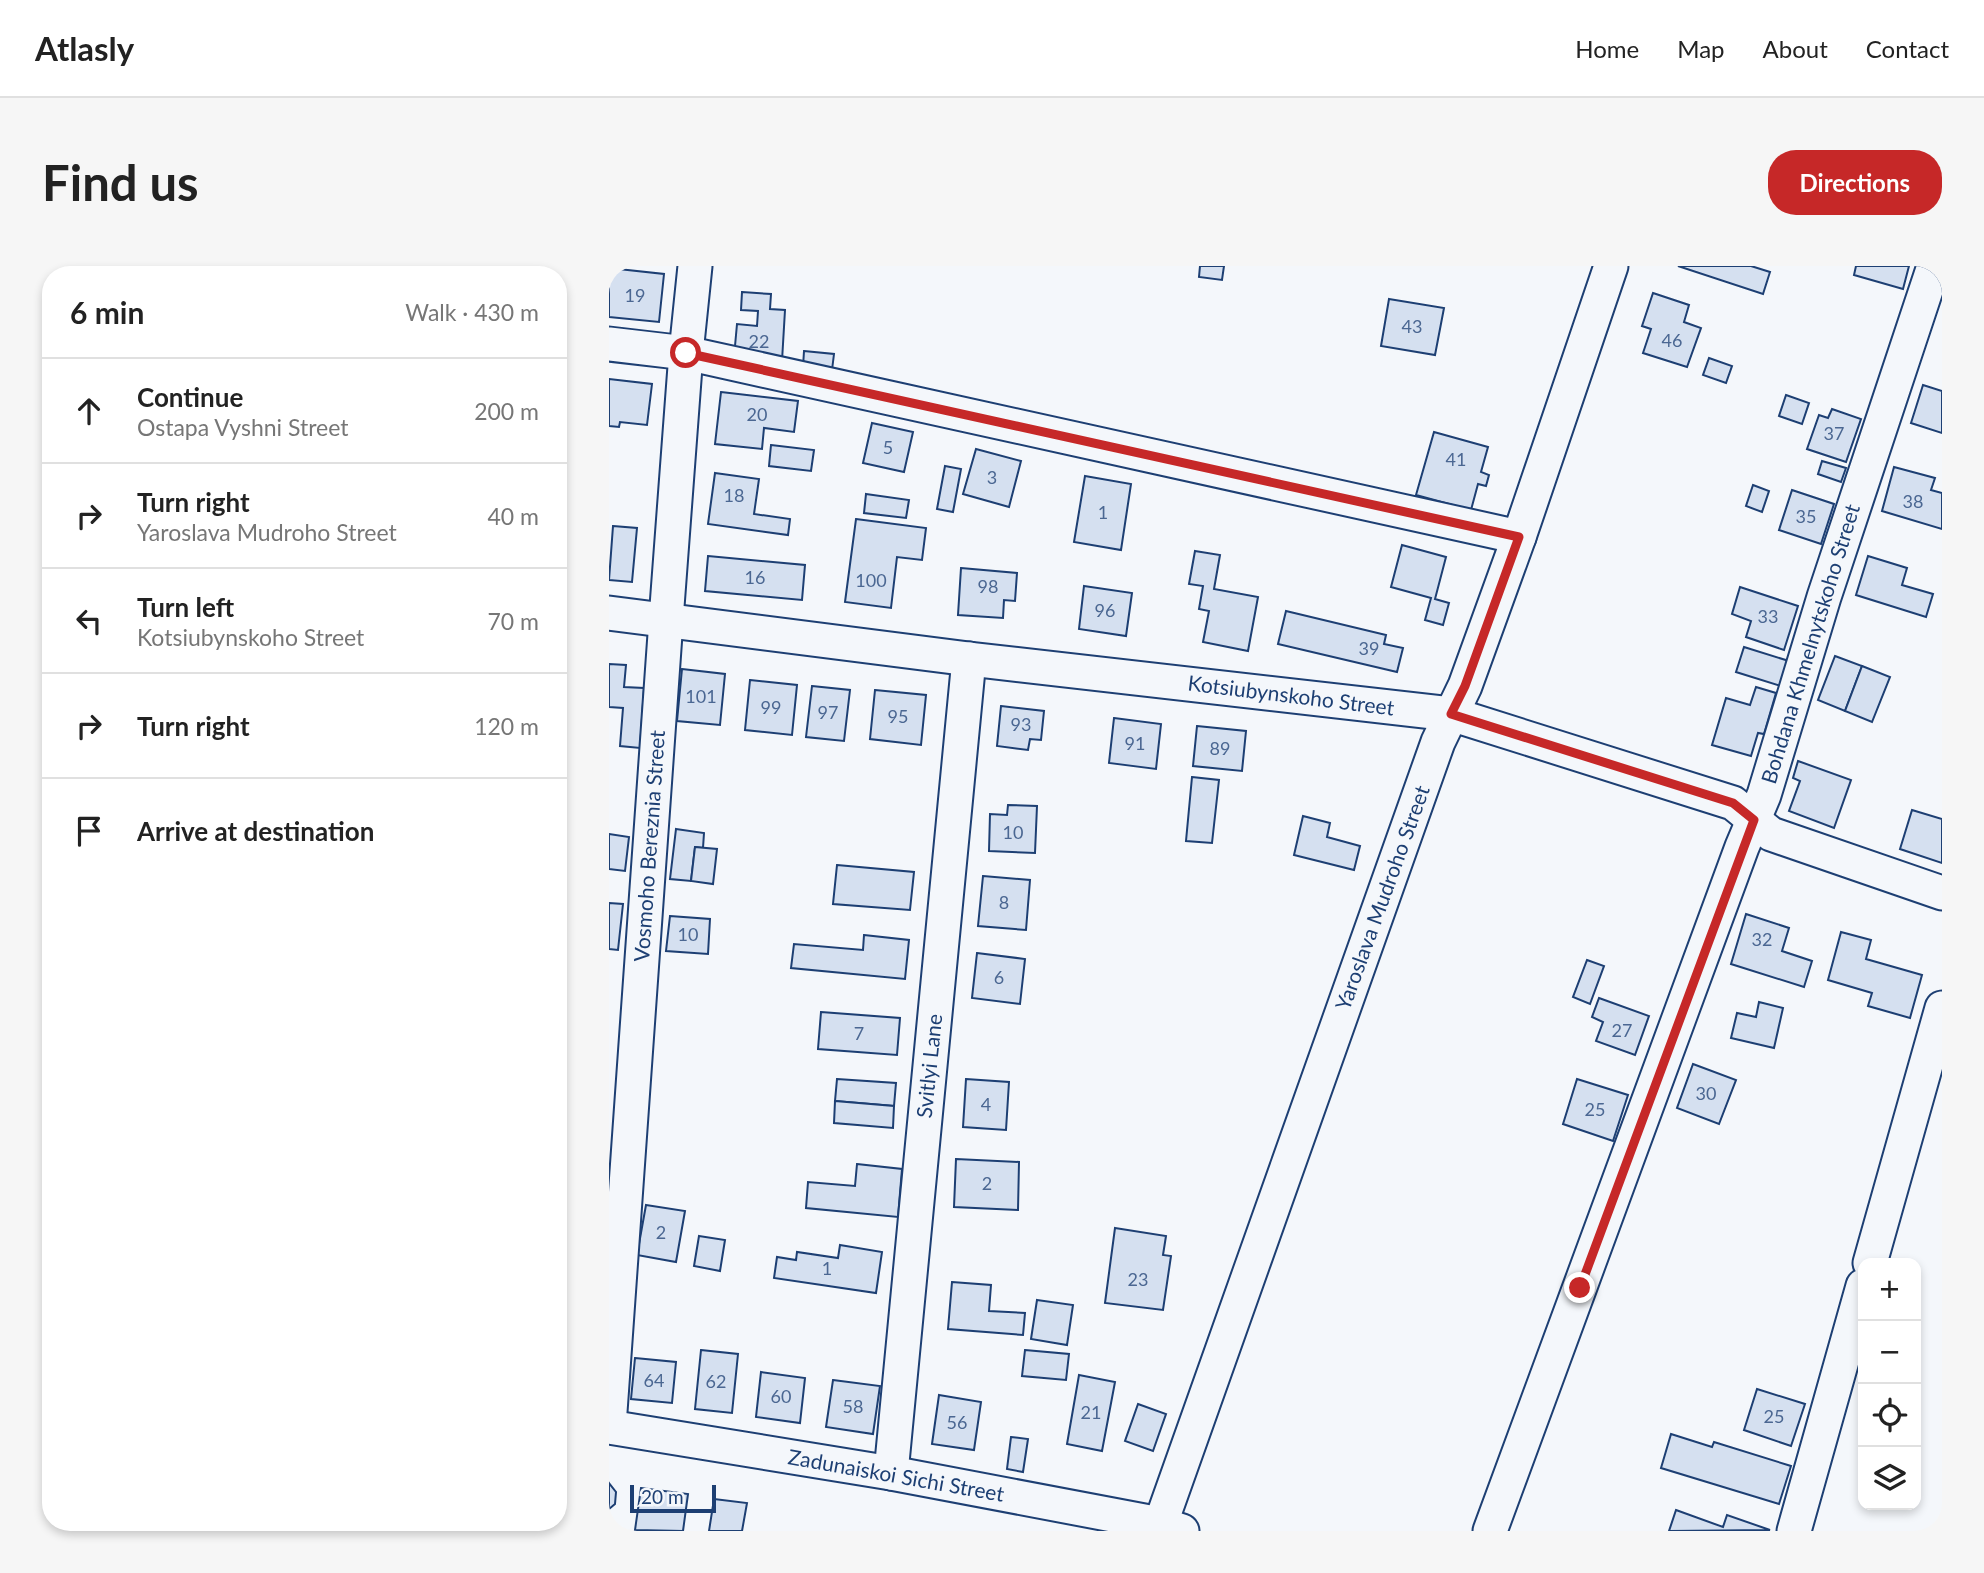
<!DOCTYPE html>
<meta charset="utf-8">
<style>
:root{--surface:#fff;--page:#f6f6f6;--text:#222;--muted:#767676;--line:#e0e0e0;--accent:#c62828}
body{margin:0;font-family:Lato,sans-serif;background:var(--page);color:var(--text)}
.controls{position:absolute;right:21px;bottom:21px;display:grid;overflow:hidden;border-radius:14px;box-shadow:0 4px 10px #0003}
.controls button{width:63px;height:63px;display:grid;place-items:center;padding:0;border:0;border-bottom:2px solid var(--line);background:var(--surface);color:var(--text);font:35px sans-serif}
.scale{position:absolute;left:21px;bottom:18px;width:86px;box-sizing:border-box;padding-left:7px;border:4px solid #1d3f73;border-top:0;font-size:19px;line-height:24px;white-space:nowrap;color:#1d3f73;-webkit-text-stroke:5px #f4f7fb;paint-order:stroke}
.stop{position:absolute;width:21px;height:21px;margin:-16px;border:5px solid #c62828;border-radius:50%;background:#fff}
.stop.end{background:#c62828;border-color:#fff;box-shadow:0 2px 7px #0008}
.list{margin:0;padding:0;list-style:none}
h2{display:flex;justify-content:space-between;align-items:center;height:91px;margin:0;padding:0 28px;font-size:30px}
h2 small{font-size:23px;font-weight:400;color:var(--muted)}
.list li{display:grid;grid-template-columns:46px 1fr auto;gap:21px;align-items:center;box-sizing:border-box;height:105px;padding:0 28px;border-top:2px solid var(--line)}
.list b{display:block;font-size:26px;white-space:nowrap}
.list p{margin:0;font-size:23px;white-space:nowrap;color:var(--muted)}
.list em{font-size:23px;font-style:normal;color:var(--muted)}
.icon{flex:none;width:38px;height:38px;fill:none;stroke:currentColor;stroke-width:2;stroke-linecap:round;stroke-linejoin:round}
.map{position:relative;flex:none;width:1333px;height:1265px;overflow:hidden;border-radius:28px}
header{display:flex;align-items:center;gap:42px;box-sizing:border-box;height:98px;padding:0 35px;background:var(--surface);border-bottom:2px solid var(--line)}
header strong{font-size:33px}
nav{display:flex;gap:38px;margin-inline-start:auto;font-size:24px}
.intro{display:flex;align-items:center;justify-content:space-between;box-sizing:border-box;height:168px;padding:0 42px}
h1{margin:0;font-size:49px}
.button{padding:18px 32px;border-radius:28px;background:var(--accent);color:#fff;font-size:24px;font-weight:700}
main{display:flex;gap:42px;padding:0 42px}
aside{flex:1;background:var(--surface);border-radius:28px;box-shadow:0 4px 10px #0003}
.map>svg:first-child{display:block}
.building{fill:#d5e0f0;stroke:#1d3f73;stroke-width:2}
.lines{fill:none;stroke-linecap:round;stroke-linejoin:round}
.minor-casing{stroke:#1d3f73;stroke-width:37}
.minor{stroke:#f4f7fb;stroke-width:33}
.route{stroke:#c62828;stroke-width:9}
.labels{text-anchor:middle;stroke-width:5;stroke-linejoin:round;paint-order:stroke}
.number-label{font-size:18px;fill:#4b6792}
.street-label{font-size:21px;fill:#1d3f73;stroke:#f4f7fb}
</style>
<header>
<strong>Atlasly</strong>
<nav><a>Home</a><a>Map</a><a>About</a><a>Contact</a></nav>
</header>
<div class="intro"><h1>Find us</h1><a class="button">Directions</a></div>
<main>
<aside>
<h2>6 min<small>Walk · 430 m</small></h2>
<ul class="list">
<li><svg class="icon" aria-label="ahead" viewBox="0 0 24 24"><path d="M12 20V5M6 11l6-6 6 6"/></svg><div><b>Continue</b><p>Ostapa Vyshni Street</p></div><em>200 m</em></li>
<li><svg class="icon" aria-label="right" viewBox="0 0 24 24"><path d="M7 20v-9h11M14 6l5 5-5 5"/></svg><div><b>Turn right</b><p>Yaroslava Mudroho Street</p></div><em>40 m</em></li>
<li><svg class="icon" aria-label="left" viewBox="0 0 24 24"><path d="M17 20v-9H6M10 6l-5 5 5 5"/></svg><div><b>Turn left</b><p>Kotsiubynskoho Street</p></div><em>70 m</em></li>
<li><svg class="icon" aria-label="right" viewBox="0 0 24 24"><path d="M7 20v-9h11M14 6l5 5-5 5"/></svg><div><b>Turn right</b></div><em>120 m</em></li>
<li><svg class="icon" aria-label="arrive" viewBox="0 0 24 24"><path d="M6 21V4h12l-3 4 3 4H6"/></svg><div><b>Arrive at destination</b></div></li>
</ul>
</aside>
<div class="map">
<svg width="1333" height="1265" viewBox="0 0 1333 1265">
<rect width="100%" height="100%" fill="#f4f7fb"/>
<g class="building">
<path d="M 591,0 L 615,0 L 613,14 L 590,11 Z"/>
<path d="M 1069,0 L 1142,0 L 1161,6 L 1154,28 Z"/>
<path d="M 1247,0 L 1300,0 L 1294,23 L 1245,9 Z"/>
<path d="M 0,2 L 55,8 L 50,56 L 0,51 Z"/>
<path d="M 133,26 L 162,28 L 161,43 L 176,44 L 173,95 L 125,91 L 128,58 L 148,60 L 149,45 L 132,44 Z"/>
<path d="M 1044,27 L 1080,39 L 1075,56 L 1092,62 L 1078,101 L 1034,87 L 1042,63 L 1033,60 Z"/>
<path d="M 780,33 L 835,42 L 826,89 L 772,80 Z"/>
<path d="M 195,85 L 225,88 L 223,104 L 194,101 Z"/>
<path d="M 1100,92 L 1123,100 L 1117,117 L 1094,109 Z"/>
<path d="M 0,113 L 43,118 L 38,159 L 11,156 L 10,161 L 0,160 Z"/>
<path d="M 1314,119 L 1333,125 L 1333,167 L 1302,157 Z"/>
<path d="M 112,126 L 189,135 L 185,166 L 155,162 L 153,183 L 106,178 Z"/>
<path d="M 1177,129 L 1200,137 L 1193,158 L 1170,150 Z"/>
<path d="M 1223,143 L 1252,153 L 1237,196 L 1198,183 L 1210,149 L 1219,152 Z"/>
<path d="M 263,157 L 304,166 L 295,206 L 254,197 Z"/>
<path d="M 825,166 L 879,181 L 872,206 L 880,209 L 877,220 L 869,218 L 862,244 L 807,229 Z"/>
<path d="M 162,179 L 205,184 L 202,205 L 160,200 Z"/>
<path d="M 367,183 L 412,195 L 400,241 L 354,228 Z"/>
<path d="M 1213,195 L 1237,202 L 1232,216 L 1209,208 Z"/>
<path d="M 336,200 L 352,203 L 344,246 L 328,243 Z"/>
<path d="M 1285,201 L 1326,212 L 1322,224 L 1333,227 L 1333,263 L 1273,245 Z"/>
<path d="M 106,207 L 150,213 L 145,248 L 181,253 L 179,269 L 99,258 Z"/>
<path d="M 476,210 L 522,218 L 512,284 L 465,276 Z"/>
<path d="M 1144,219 L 1160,225 L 1153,246 L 1137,240 Z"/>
<path d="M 1183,224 L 1225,238 L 1212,278 L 1170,264 Z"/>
<path d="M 257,228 L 300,234 L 297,252 L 255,247 Z"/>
<path d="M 247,253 L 317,262 L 313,294 L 288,291 L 282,342 L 236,336 Z"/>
<path d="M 4,260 L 28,262 L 23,316 L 0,314 Z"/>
<path d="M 793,279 L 837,291 L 826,333 L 840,337 L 834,359 L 816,354 L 822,332 L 782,321 Z"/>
<path d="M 586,285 L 611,289 L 605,323 L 649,331 L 639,385 L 594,376 L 600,345 L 590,343 L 594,320 L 580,318 Z"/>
<path d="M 99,290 L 196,299 L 193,334 L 96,325 Z"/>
<path d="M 1259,290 L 1298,302 L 1293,319 L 1324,328 L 1317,351 L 1247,329 Z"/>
<path d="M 352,302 L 408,307 L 406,335 L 395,334 L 394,352 L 349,349 Z"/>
<path d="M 475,320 L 523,327 L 517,370 L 470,363 Z"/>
<path d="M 1131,321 L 1189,340 L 1175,384 L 1137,371 L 1142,355 L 1123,348 Z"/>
<path d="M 677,345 L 777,369 L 775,378 L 794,382 L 788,406 L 669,378 Z"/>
<path d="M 1135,381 L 1180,395 L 1172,420 L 1127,406 Z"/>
<path d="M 1226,390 L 1253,400 L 1236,445 L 1209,434 Z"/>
<path d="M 0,398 L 17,399 L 15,421 L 35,422 L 31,482 L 11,480 L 14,442 L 0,441 Z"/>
<path d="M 1253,400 L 1281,411 L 1263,456 L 1236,445 Z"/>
<path d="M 73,403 L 116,408 L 111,459 L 68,455 Z"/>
<path d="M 141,414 L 188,419 L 183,469 L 136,464 Z"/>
<path d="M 203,420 L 241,424 L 235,475 L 197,471 Z"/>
<path d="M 1147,421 L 1167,427 L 1155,468 L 1149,467 L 1142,490 L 1103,479 L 1117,432 L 1141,439 Z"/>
<path d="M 266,424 L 317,429 L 312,479 L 261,473 Z"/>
<path d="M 392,440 L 435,445 L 432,474 L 421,473 L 419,484 L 388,480 Z"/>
<path d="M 505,452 L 552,458 L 547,503 L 500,497 Z"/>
<path d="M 588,460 L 637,465 L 633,505 L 584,500 Z"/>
<path d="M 1189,495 L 1242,514 L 1225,562 L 1180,545 L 1191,515 L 1184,512 Z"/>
<path d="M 583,511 L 610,514 L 603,577 L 577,575 Z"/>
<path d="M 399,539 L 428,540 L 426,587 L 380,585 L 381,548 L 398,549 Z"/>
<path d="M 1303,544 L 1333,553 L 1333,597 L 1291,583 Z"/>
<path d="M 694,550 L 721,557 L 718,571 L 751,580 L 745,604 L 685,589 Z"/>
<path d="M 67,563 L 95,567 L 94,582 L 86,581 L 82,615 L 61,613 Z"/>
<path d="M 0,568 L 20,571 L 16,605 L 0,603 Z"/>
<path d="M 86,581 L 108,583 L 104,618 L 82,615 Z"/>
<path d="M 228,599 L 305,606 L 301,644 L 224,638 Z"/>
<path d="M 374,610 L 421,614 L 417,664 L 369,660 Z"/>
<path d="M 0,637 L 14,638 L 9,684 L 0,683 Z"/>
<path d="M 1137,648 L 1180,662 L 1173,685 L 1203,695 L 1195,721 L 1122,698 Z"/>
<path d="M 61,650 L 101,653 L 99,688 L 57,685 Z"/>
<path d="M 1232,666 L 1262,674 L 1257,693 L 1313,709 L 1301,752 L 1259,740 L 1263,727 L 1219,714 Z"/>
<path d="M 255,669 L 300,674 L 296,713 L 182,702 L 185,678 L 254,684 Z"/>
<path d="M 368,687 L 416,693 L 411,738 L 363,732 Z"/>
<path d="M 978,694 L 995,700 L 981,738 L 964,731 Z"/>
<path d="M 990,732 L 1040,750 L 1026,789 L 987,775 L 994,756 L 983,751 Z"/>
<path d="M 1150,736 L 1174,742 L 1165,782 L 1122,772 L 1128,747 L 1147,751 Z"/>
<path d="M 212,746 L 291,752 L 288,789 L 209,783 Z"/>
<path d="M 1084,798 L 1127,814 L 1110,858 L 1068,842 Z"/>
<path d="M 228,813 L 287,817 L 285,840 L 226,835 Z"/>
<path d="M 357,813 L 400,816 L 397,864 L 354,861 Z"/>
<path d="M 968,813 L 1019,829 L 1004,875 L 954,858 Z"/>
<path d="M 226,835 L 285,840 L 284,862 L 225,857 Z"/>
<path d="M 347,893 L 410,896 L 409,944 L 345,941 Z"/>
<path d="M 248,898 L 293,903 L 289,951 L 197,942 L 199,916 L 246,920 Z"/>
<path d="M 37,939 L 76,945 L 67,996 L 28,989 Z"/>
<path d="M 506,962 L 557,970 L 554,989 L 562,990 L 554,1044 L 496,1037 Z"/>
<path d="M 90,970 L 116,974 L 111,1005 L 85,1000 Z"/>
<path d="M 231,979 L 273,986 L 267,1027 L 165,1012 L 168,991 L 187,994 L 188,986 L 229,992 Z"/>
<path d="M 343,1016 L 382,1019 L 380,1045 L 416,1047 L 414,1069 L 339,1063 Z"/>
<path d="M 428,1034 L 464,1039 L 458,1079 L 422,1073 Z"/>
<path d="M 92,1084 L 129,1088 L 123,1147 L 86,1143 Z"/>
<path d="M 416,1084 L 460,1088 L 457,1114 L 413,1110 Z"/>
<path d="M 26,1092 L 67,1096 L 63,1137 L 22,1133 Z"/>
<path d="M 152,1106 L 196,1112 L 191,1157 L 147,1151 Z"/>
<path d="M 470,1109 L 506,1116 L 493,1185 L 458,1178 Z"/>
<path d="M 224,1114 L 271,1120 L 264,1168 L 217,1161 Z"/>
<path d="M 1148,1123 L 1196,1138 L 1182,1180 L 1135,1164 Z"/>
<path d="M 330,1129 L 372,1136 L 365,1184 L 323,1178 Z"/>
<path d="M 529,1138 L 557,1148 L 544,1185 L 516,1175 Z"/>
<path d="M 1062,1168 L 1103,1181 L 1105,1176 L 1182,1200 L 1170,1238 L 1052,1202 Z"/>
<path d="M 402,1171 L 419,1173 L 414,1206 L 398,1203 Z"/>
<path d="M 0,1217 L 7,1226 L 6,1238 L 0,1243 Z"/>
<path d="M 32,1222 L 79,1228 L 74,1265 L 26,1264 Z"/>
<path d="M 105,1233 L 138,1237 L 133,1265 L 100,1265 Z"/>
<path d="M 1067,1244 L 1114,1261 L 1118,1249 L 1161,1264 L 1060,1265 Z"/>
</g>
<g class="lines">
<defs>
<g id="minor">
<path d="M 0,78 L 77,87 L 910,271"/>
<path d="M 0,347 L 360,393 L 842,448 L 1124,537 L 1162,568 L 1333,627"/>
<path d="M 1261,997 L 1333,742"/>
<path d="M 0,1160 L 57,354 L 77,87 L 86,0"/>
<path d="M 0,1161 L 282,1207 L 551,1258 L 573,1265"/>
<path d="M 282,1207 L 360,393"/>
<path d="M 549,1265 L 829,476 L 856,420 L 910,271 L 1002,0"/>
<path d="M 881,1265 L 1133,581 L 1155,529 L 1215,331 L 1325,0"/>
<path d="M 1185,1265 L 1254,1020"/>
</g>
</defs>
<use href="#minor" class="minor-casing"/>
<use href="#minor" class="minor"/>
</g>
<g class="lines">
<path class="route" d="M 77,87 L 910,271 L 856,420 L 842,448 L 1124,537 L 1145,554 L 971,1022"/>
</g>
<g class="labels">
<g class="number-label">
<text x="26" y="36">19</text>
<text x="803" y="67">43</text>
<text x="1063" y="81">46</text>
<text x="150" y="82">22</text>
<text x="148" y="155">20</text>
<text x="1225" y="174">37</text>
<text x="279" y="188">5</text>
<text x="847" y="200">41</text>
<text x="383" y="218">3</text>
<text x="125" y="236">18</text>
<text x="1304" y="242">38</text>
<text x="494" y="253">1</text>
<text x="1197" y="257">35</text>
<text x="146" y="318">16</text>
<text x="262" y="321">100</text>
<text x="379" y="327">98</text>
<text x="496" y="351">96</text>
<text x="1159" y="357">33</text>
<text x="760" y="389">39</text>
<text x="92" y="437">101</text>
<text x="162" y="448">99</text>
<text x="219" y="453">97</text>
<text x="289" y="457">95</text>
<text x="412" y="465">93</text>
<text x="526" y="484">91</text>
<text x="611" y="489">89</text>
<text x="404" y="573">10</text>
<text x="395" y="643">8</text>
<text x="79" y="675">10</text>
<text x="1153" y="680">32</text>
<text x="390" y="718">6</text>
<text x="1013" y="771">27</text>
<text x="250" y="774">7</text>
<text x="1097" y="834">30</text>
<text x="377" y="845">4</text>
<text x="986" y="850">25</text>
<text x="378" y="924">2</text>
<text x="52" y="973">2</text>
<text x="218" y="1009">1</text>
<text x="529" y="1020">23</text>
<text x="45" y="1121">64</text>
<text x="107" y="1122">62</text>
<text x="172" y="1137">60</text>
<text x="244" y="1147">58</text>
<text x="482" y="1153">21</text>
<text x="1165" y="1157">25</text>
<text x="348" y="1163">56</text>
</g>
<g class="street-label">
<text transform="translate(1202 378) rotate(-73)" y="7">Bohdana Khmelnytskoho Street</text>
<text transform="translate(682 430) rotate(7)" y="7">Kotsiubynskoho Street</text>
<text transform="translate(41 580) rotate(-86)" y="7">Vosmoho Bereznia Street</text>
<text transform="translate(774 632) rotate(-70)" y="7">Yaroslava Mudroho Street</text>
<text transform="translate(321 800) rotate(-84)" y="7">Svitlyi Lane</text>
<text transform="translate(287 1210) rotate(10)" y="7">Zadunaiskoi Sichi Street</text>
</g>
</g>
</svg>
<div class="controls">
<button>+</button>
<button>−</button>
<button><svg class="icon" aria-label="locate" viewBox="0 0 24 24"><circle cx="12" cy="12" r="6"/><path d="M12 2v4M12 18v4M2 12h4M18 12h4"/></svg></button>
<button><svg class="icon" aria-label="layers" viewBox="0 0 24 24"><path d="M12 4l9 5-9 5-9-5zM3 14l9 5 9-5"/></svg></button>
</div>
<div class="scale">20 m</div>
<div class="stop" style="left:77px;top:87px"></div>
<div class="stop end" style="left:971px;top:1022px"></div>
</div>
</main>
